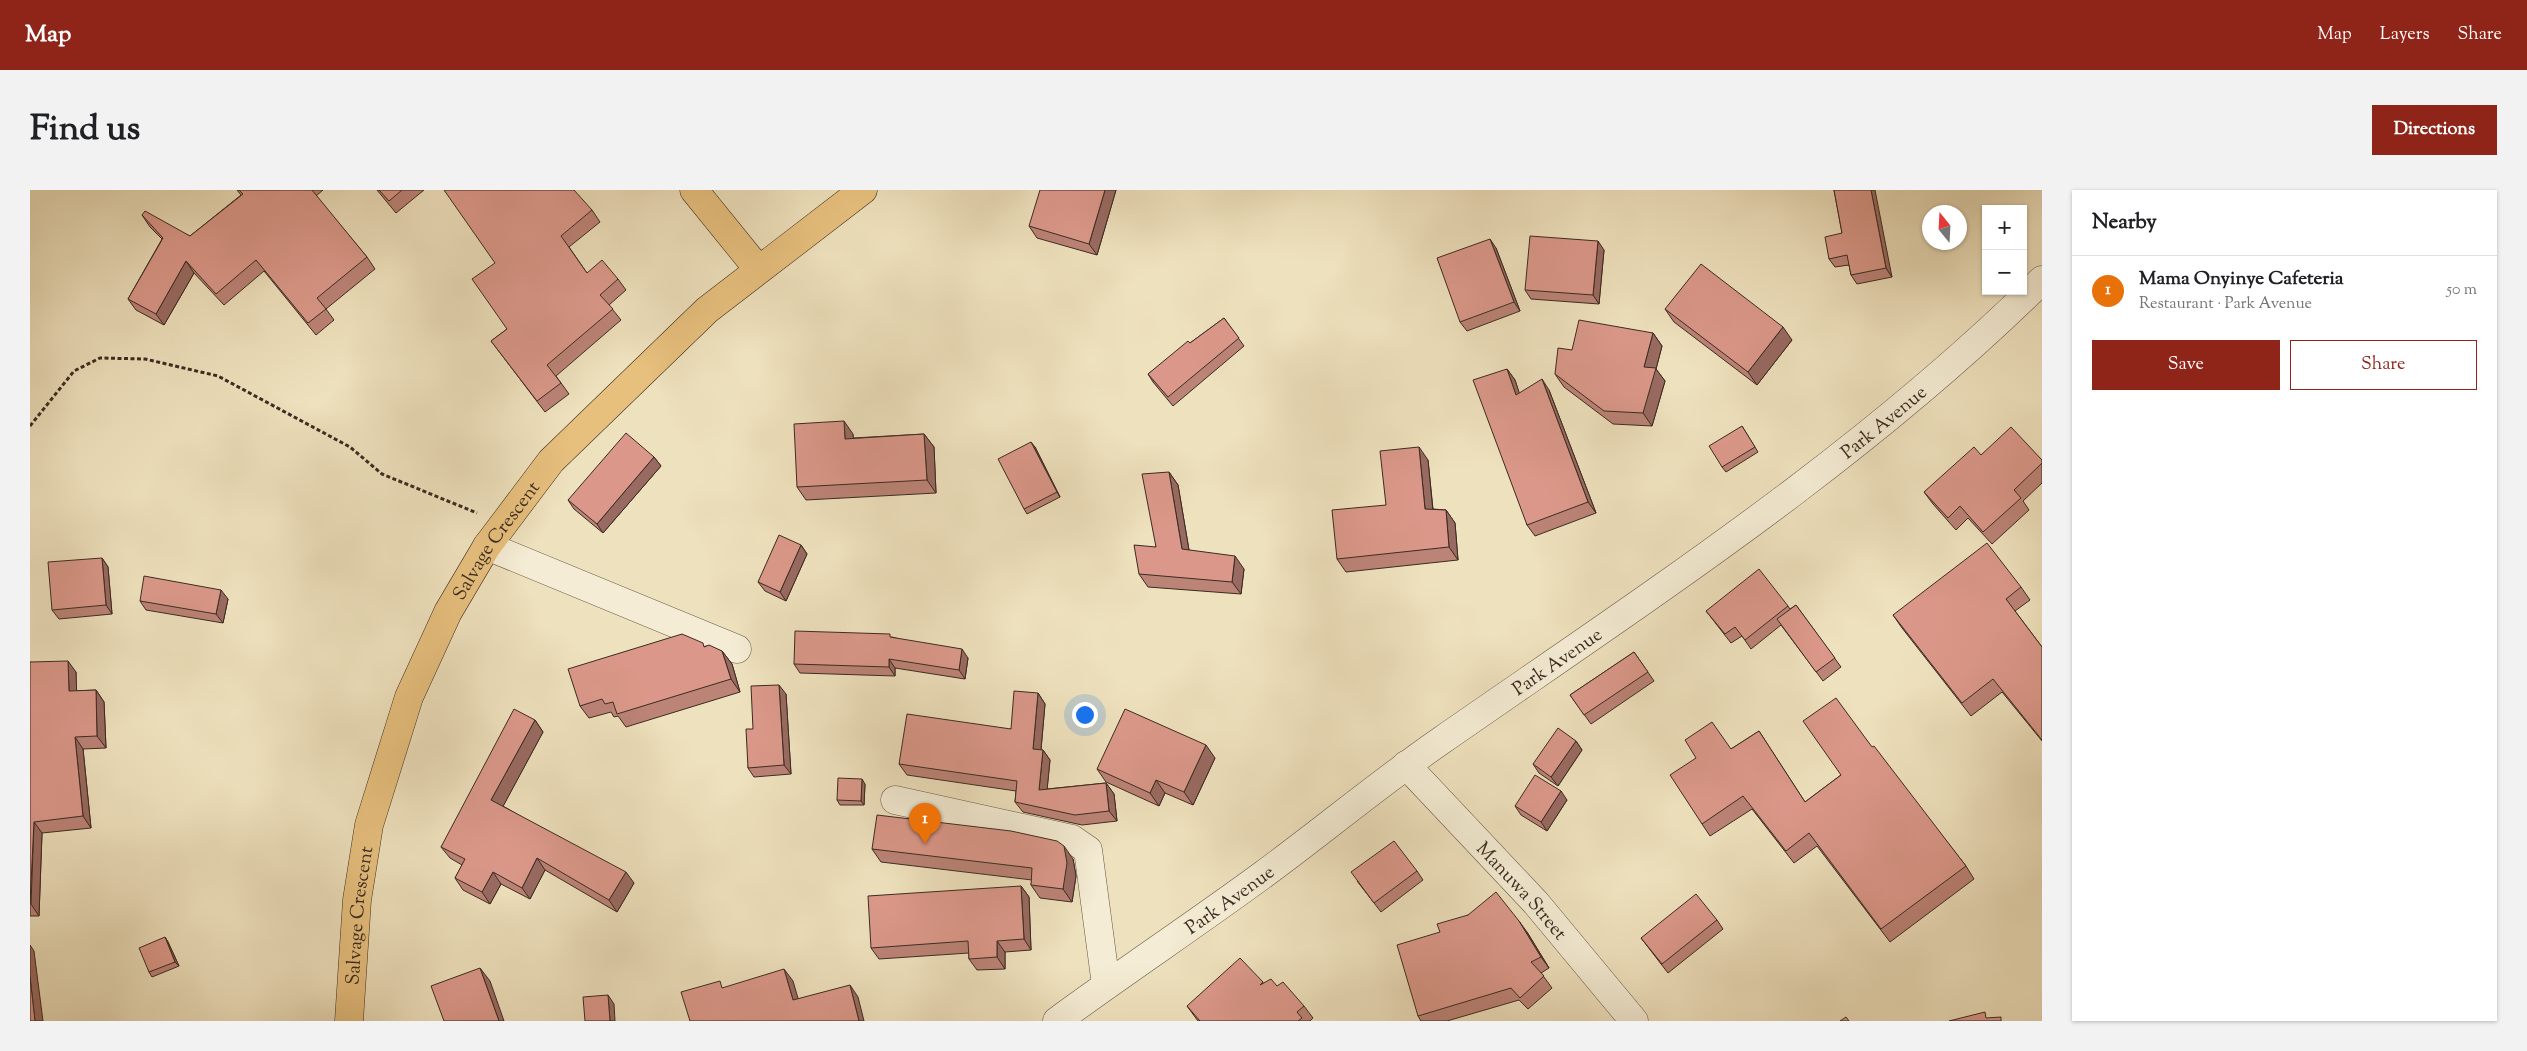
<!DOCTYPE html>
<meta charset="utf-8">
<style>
:root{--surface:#fff;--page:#f2f2f2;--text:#202124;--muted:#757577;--line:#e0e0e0;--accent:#8f2418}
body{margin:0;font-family:"Sorts Mill Goudy",serif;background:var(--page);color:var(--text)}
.controls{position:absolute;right:15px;top:15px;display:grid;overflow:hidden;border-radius:0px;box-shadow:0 1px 4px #0004}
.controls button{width:45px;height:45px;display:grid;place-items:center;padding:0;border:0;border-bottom:1px solid var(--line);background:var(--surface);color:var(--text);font:25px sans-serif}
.compass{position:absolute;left:1892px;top:15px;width:45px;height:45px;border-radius:50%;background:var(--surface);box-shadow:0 1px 4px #0004;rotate:342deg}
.you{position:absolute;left:1054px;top:524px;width:18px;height:18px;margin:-12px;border:4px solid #fff;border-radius:50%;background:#1a73e8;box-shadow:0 0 0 8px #1a73e833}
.badge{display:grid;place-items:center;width:32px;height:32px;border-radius:50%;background:var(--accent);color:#fff;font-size:16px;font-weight:700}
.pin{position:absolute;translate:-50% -41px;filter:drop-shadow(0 1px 2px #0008)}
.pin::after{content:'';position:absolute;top:26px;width:18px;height:15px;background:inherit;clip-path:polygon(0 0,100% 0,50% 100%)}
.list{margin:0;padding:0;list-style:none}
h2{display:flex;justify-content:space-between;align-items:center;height:65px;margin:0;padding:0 20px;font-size:21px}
h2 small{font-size:16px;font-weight:400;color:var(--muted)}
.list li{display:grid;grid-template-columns:32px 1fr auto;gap:15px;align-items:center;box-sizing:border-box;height:70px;padding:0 20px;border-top:1px solid var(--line)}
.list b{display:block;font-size:19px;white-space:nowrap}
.list p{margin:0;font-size:16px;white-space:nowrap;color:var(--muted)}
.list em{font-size:16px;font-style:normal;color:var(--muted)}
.actions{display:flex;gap:10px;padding:15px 20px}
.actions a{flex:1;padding:11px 0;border:1px solid var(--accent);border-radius:0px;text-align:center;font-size:18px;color:var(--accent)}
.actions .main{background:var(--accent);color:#fff}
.map{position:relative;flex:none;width:2012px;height:831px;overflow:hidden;border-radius:0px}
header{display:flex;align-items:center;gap:30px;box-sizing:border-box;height:70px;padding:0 25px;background:var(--accent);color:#fff}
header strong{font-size:24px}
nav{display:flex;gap:28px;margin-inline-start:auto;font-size:18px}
.intro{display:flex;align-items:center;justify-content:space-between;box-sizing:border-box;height:120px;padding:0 30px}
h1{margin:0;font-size:35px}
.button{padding:12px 22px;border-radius:0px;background:var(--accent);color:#fff;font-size:18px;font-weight:700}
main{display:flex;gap:30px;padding:0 30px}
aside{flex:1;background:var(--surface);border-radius:0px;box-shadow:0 1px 4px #0004}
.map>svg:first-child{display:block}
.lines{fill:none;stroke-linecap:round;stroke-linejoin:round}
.minor-casing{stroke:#685849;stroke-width:29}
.major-casing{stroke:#3b2b22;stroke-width:29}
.path{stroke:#3b2b22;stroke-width:3;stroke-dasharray:4 2.5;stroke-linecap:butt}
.minor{stroke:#f4ecd4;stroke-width:28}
.major{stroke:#e7c07e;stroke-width:28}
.wall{fill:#bc8377;stroke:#3b2b22}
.shaded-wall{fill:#996a61;stroke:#3b2b22}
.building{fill:#db988a;stroke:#3b2b22}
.labels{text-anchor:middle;stroke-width:4;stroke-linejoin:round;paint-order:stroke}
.street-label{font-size:19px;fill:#3b2b22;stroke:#f4ecd4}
</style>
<header>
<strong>Map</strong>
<nav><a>Map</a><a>Layers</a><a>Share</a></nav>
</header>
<div class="intro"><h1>Find us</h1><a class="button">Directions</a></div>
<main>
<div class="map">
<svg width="2012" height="831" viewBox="0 0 2012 831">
<rect width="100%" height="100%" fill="#eee1bd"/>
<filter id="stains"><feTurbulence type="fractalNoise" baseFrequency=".004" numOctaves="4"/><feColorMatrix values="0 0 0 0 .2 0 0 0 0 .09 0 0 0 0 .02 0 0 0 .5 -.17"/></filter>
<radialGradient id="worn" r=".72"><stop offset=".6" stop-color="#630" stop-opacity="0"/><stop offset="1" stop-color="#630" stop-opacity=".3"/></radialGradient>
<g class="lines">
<defs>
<g id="minor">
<path d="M 457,356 L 707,459"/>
<path id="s1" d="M 1376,575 L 1506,713 L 1604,831"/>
<path d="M 865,610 L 1042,649 L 1058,660 L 1076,795"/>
<path id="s2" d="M 1027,831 C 1095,781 1166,734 1234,684 C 1294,640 1351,592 1412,550 C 1619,406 1832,268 2012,90"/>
</g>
<g id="major">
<path d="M 664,0 L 728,79"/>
<path id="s3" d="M 319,831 L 327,710 L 339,635 L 379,507 L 418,422 L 457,356 L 521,271 L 677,120 L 833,0"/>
</g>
</defs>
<use href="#minor" class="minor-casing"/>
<use href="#major" class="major-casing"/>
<path class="path" d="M 0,236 L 44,181 L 70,168 L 115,169 L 188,186 L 320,257 L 352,284 L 447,323"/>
<use href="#minor" class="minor"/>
<use href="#major" class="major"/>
</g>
<g class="wall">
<path d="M 207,0 L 293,0 L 286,6 L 337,67 L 345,79 L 296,119 L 304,130 L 286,145 L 234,81 L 194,115 L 164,83 L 134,135 L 106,120 L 98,109 L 132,49 L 120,37 L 112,25 L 160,46 L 211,5 Z"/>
<path d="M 347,0 L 394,0 L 366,23 Z"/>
<path d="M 1086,0 L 1067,65 L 1007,48 L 999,36 Z"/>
<path d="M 1804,0 L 1862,87 L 1827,94 L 1821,85 L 1819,75 L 1805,77 L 1799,69 L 1812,43 Z"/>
<path d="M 562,20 L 570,32 L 539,57 L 557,83 L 588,89 L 596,100 L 579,115 L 591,130 L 526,186 L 539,204 L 515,222 L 461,151 L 477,139 L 465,73 Z"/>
<path d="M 1466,58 L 1490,121 L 1437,141 L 1430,132 Z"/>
<path d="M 1574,60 L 1569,114 L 1501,109 L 1495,100 Z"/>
<path d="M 1635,119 L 1762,150 L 1727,195 L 1644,132 Z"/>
<path d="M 1194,128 L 1214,156 L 1143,216 L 1123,192 L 1118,184 Z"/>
<path d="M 1623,143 L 1632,156 L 1626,179 L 1635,191 L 1622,236 L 1583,234 L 1534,197 L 1525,184 L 1542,160 Z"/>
<path d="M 1477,179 L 1485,190 L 1489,203 L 1519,200 L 1566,323 L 1505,346 L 1497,335 Z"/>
<path d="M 1712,236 L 1728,262 L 1696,282 L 1692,277 Z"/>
<path d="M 823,244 L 823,248 L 894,244 L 904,257 L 906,303 L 776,310 L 767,297 Z"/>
<path d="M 1005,257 L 1030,307 L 997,324 L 994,319 Z"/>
<path d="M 1951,265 L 2012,270 L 2012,293 L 1993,311 L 1999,320 L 1962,354 L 1938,328 L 1926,340 L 1903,314 L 1894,302 Z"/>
<path d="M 624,267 L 631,276 L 573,343 L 544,319 L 538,310 Z"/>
<path d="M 1398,270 L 1403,319 L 1416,320 L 1425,333 L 1428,370 L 1316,382 L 1307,369 Z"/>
<path d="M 1139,282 L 1148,295 L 1159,360 L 1214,379 L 1211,404 L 1118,397 L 1109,384 L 1126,357 Z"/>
<path d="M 771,355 L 777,364 L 756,411 L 735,401 L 728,392 Z"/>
<path d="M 72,368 L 78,377 L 82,424 L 29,429 L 22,420 Z"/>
<path d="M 1991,397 L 2000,410 L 1985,421 L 2012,457 L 2012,551 L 1972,502 L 1941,526 L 1872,438 L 1863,425 Z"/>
<path d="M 198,409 L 193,433 L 116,420 L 110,411 Z"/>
<path d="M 1766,415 L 1811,477 L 1793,491 L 1751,435 L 1721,459 L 1712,446 L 1701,453 L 1676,421 L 1758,416 L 1760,419 Z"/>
<path d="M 862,447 L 938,468 L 935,489 L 865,478 L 865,486 L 770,483 L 764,474 Z"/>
<path d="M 676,456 L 692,461 L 702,474 L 710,502 L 596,537 L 588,526 L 584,527 L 581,522 L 559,528 L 550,516 Z"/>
<path d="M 1604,462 L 1624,491 L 1561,534 L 1540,505 Z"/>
<path d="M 0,472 L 46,482 L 46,501 L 66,500 L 74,512 L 76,558 L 53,559 L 61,638 L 12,643 L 9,726 L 0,726 Z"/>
<path d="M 1008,503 L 1015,514 L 1011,560 L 1013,560 L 1020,570 L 1017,599 L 1076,593 L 1084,604 L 1087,631 L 1052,635 L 993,622 L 985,612 L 986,601 L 877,585 L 869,574 L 981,539 Z"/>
<path d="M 756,504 L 761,584 L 724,587 L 718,578 L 723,539 Z"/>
<path d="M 505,530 L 513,542 L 473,616 L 604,693 L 587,722 L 515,680 L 500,709 L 471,694 L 460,714 L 433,700 L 425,688 L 432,675 L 420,668 L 411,657 Z"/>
<path d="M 1729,541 L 1775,612 L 1811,585 L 1842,557 L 1936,676 L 1944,689 L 1860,752 L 1787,656 L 1764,673 L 1722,619 L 1680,646 L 1672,634 L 1666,568 L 1701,559 Z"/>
<path d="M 1546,551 L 1552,560 L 1528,596 L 1509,583 L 1503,574 Z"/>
<path d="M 1185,568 L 1163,615 L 1135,603 L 1129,616 L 1076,592 L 1067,579 Z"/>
<path d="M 835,594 L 834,615 L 810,615 L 807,610 Z"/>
<path d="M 1537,610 L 1517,641 L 1491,625 L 1485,616 Z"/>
<path d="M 842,659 L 1043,669 L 1046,686 L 1042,712 L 1010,708 L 1001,695 L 1002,690 L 851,672 Z"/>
<path d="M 1387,681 L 1393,690 L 1351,722 L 1327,691 Z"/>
<path d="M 991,696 L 999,707 L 1001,760 L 975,762 L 975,779 L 947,780 L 939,769 L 939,763 L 849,769 L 841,758 Z"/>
<path d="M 1438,725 L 1497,742 L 1519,778 L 1511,783 L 1522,798 L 1498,819 L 1489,810 L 1417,831 L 1391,831 L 1388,826 L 1410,742 Z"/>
<path d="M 1687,730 L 1693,739 L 1638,783 L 1611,748 Z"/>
<path d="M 135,747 L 138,752 L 149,776 L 122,787 L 119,782 Z"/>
<path d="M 1234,793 L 1247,796 L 1274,816 L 1283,828 L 1280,831 L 1168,831 L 1157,816 Z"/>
</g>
<g class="shaded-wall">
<path d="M 1075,0 L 1086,0 L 1067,65 L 1059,54 Z"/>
<path d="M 1841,0 L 1845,0 L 1862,87 L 1856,78 Z"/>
<path d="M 1460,49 L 1466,58 L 1490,121 L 1484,112 Z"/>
<path d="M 1568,51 L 1574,60 L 1569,114 L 1563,105 Z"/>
<path d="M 156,71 L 164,83 L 134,135 L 126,124 Z"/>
<path d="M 1753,137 L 1762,150 L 1727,195 L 1718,182 Z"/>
<path d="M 1623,143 L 1632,156 L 1626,179 L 1635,191 L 1622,236 L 1613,223 L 1614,177 Z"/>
<path d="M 1477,179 L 1485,190 L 1494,217 L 1486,205 Z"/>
<path d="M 1512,189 L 1519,200 L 1566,323 L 1558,312 Z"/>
<path d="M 814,231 L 823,244 L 824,262 L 815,249 Z"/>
<path d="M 894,244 L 904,257 L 906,303 L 897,290 Z"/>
<path d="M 1001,252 L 1005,257 L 1030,307 L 1027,302 Z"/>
<path d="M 1389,257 L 1398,270 L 1404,332 L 1395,319 Z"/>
<path d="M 624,267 L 631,276 L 573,343 L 567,334 Z"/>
<path d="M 1139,282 L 1148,295 L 1161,372 L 1152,359 Z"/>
<path d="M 1416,320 L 1425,333 L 1428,370 L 1419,357 Z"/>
<path d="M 771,355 L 777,364 L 756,411 L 750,402 Z"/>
<path d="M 1205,366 L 1214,379 L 1211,404 L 1202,392 Z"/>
<path d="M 72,368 L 78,377 L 82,424 L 76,415 Z"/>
<path d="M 191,400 L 198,409 L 193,433 L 186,424 Z"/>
<path d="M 932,459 L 938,468 L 935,489 L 929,480 Z"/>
<path d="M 692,461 L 702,474 L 710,502 L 701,489 Z"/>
<path d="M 859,469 L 865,478 L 865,486 L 859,477 Z"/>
<path d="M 38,471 L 46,482 L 47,513 L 39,501 Z"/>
<path d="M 749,495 L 756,504 L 761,584 L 754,575 Z"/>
<path d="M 66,500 L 74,512 L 76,558 L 67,546 Z"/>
<path d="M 1008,503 L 1015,514 L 1010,570 L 1003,559 Z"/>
<path d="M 505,530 L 513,542 L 470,622 L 461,610 Z"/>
<path d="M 45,547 L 53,559 L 61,638 L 53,626 Z"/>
<path d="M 1546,551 L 1552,560 L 1528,596 L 1521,587 Z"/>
<path d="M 1176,555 L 1185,568 L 1163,615 L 1154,602 Z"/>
<path d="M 1013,560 L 1020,570 L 1016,611 L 1009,600 Z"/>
<path d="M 832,589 L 835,594 L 834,615 L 831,611 Z"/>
<path d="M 1126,590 L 1135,603 L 1129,616 L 1120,603 Z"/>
<path d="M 1076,593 L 1084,604 L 1087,631 L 1079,621 Z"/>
<path d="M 1531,601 L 1537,610 L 1517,641 L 1511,632 Z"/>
<path d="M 4,632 L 12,643 L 9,726 L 1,714 Z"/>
<path d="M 1034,656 L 1043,669 L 1046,686 L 1042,712 L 1033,699 Z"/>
<path d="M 507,668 L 515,680 L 500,709 L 492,698 Z"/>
<path d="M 463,682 L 471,694 L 460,714 L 452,702 Z"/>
<path d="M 596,682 L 604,693 L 587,722 L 579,710 Z"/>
<path d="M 991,696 L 999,707 L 1001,760 L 994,749 Z"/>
<path d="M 1489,731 L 1497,742 L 1519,778 L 1511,767 Z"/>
<path d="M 135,747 L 138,752 L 149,776 L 145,772 Z"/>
<path d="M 967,751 L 975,762 L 975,779 L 967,767 Z"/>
<path d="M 0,755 L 4,761 L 13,831 L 5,831 L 0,787 Z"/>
<path d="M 450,778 L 460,791 L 474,831 L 469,831 Z"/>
<path d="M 754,779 L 763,791 L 772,822 L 763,810 Z"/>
<path d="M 820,795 L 828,807 L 834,831 L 829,831 Z"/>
<path d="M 578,805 L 584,814 L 585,831 L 580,831 Z"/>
</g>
<g class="building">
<path d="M 209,0 L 282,0 L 337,67 L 287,108 L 296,119 L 278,133 L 226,70 L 186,104 L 156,71 L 126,124 L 98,109 L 133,48 L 112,25 L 115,21 L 160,46 L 213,4 Z"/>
<path d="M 349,0 L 372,0 L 359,11 Z"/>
<path d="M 414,0 L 544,0 L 562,20 L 531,46 L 557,83 L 572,70 L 588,89 L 570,105 L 583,119 L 517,175 L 531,193 L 507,211 L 461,151 L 477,139 L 442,89 L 465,73 Z"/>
<path d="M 1010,0 L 1075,0 L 1059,54 L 999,36 Z"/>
<path d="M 1804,0 L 1841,0 L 1856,78 L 1821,85 L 1817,65 L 1799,69 L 1795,47 L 1812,43 Z"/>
<path d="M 1500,46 L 1568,51 L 1563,105 L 1495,100 Z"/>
<path d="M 1460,49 L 1484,112 L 1430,132 L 1407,68 Z"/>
<path d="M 1671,74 L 1753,137 L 1718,182 L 1635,119 Z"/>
<path d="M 1194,128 L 1209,148 L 1138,207 L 1118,184 L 1158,151 L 1160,153 Z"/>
<path d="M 1549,130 L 1623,143 L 1614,177 L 1626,178 L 1613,223 L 1574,221 L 1525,184 L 1528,158 L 1542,160 Z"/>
<path d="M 1477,179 L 1486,205 L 1512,189 L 1558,312 L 1497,335 L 1443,190 Z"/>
<path d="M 814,231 L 815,249 L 894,244 L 897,290 L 767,297 L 764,234 Z"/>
<path d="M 1712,236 L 1725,257 L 1692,277 L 1679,256 Z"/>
<path d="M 1981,237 L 2012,270 L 2012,273 L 1984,300 L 1991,308 L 1953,342 L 1930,316 L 1918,328 L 1894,302 L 1944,257 L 1951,265 Z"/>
<path d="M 596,243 L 624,267 L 567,334 L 538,310 Z"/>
<path d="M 1001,252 L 1027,302 L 994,319 L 968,269 Z"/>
<path d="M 1389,257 L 1395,319 L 1416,320 L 1419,357 L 1307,369 L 1302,320 L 1356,315 L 1350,261 Z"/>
<path d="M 1139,282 L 1152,359 L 1205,366 L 1202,392 L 1109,384 L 1104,355 L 1126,357 L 1112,284 Z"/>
<path d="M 749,345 L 771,355 L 750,402 L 728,392 Z"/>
<path d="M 1957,353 L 1991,397 L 1976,409 L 2012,457 L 2012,550 L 1963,489 L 1932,513 L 1863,425 Z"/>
<path d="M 72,368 L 76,415 L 22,420 L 18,372 Z"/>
<path d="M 1729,379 L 1758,416 L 1715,450 L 1705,437 L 1695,444 L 1676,421 Z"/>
<path d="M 114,386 L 191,400 L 186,424 L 110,411 Z"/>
<path d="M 1766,415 L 1805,468 L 1786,482 L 1747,429 Z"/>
<path d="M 765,441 L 860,444 L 860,447 L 932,459 L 929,480 L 859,469 L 859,477 L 764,474 Z"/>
<path d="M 652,444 L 673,453 L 674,457 L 679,455 L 692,461 L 701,489 L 587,524 L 583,512 L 575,514 L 572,509 L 550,516 L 538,479 Z"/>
<path d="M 1604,462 L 1618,482 L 1554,525 L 1540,505 Z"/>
<path d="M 38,471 L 39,501 L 66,500 L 67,546 L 45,547 L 53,626 L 4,632 L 0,714 L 0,472 Z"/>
<path d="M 749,495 L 754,575 L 718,578 L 716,539 L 723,539 L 721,496 Z"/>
<path d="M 984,501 L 1008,503 L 1003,559 L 1013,560 L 1009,600 L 1076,593 L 1079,621 L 1045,625 L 985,612 L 987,591 L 869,574 L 877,524 L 981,539 Z"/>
<path d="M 1806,508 L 1842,557 L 1844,556 L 1936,676 L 1851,739 L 1779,643 L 1756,661 L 1713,606 L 1672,634 L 1640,585 L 1666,568 L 1655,550 L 1682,532 L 1701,559 L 1729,541 L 1775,612 L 1811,585 L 1773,531 Z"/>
<path d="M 484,519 L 505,530 L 461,610 L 596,682 L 579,710 L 507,668 L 492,698 L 463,682 L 452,702 L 425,688 L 435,669 L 411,657 Z"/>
<path d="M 1095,519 L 1176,555 L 1154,602 L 1126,590 L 1120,603 L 1067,579 Z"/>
<path d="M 1528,538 L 1546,551 L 1521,587 L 1503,574 Z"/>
<path d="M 1505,585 L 1531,601 L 1511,632 L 1485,616 Z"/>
<path d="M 808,588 L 832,589 L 831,611 L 807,610 Z"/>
<path d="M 847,625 L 981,641 L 1027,651 L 1034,656 L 1037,673 L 1033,699 L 1001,695 L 1002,678 L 842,659 Z"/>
<path d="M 1364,651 L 1387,681 L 1344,713 L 1321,682 Z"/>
<path d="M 991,696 L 994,749 L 967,751 L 967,767 L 939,769 L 938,751 L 841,758 L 838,706 Z"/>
<path d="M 1466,702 L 1489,731 L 1511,767 L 1501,772 L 1514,786 L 1490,808 L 1481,798 L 1388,826 L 1367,755 L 1410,742 L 1407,734 L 1438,725 Z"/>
<path d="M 1666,704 L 1687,730 L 1632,774 L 1611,748 Z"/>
<path d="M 135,747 L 145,772 L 119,782 L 109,758 Z"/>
<path d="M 1210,768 L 1233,792 L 1230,795 L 1241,789 L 1247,796 L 1253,792 L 1274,816 L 1267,822 L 1272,828 L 1268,831 L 1170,831 L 1157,816 Z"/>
<path d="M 450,778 L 469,831 L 414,831 L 401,796 Z"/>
<path d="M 754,779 L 763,810 L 820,795 L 829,831 L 660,831 L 651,802 L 690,791 L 692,798 Z"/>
<path d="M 0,787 L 5,831 L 0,831 Z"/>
<path d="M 578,805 L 580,831 L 555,831 L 553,807 Z"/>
<path d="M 1955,822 L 1956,828 L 1971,827 L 1971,831 L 1919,831 Z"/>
<path d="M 1816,827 L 1819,831 L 1810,831 Z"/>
</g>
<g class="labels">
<g class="street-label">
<text dy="7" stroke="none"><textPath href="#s2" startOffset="1021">Park Avenue</textPath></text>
<text dy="7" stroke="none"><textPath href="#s3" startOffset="511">Salvage Crescent</textPath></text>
<text dy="7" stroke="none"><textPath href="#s2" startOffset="616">Park Avenue</textPath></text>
<text dy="7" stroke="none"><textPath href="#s1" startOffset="171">Manuwa Street</textPath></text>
<text dy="7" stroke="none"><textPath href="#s2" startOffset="211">Park Avenue</textPath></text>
<text dy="7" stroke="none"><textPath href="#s3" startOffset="106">Salvage Crescent</textPath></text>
</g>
</g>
<rect width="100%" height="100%" filter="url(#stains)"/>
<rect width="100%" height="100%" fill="url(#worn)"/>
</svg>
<div class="controls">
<button>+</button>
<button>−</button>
</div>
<svg class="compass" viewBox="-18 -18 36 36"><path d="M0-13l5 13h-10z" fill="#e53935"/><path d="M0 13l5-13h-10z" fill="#757577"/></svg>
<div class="you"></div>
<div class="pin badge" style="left:895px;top:654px;background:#e8710a">1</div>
</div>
<aside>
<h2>Nearby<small></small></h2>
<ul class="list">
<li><span class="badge" style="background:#e8710a">1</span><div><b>Mama Onyinye Cafeteria</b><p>Restaurant · Park Avenue</p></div><em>50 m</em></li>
</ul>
<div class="actions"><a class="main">Save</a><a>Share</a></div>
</aside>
</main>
